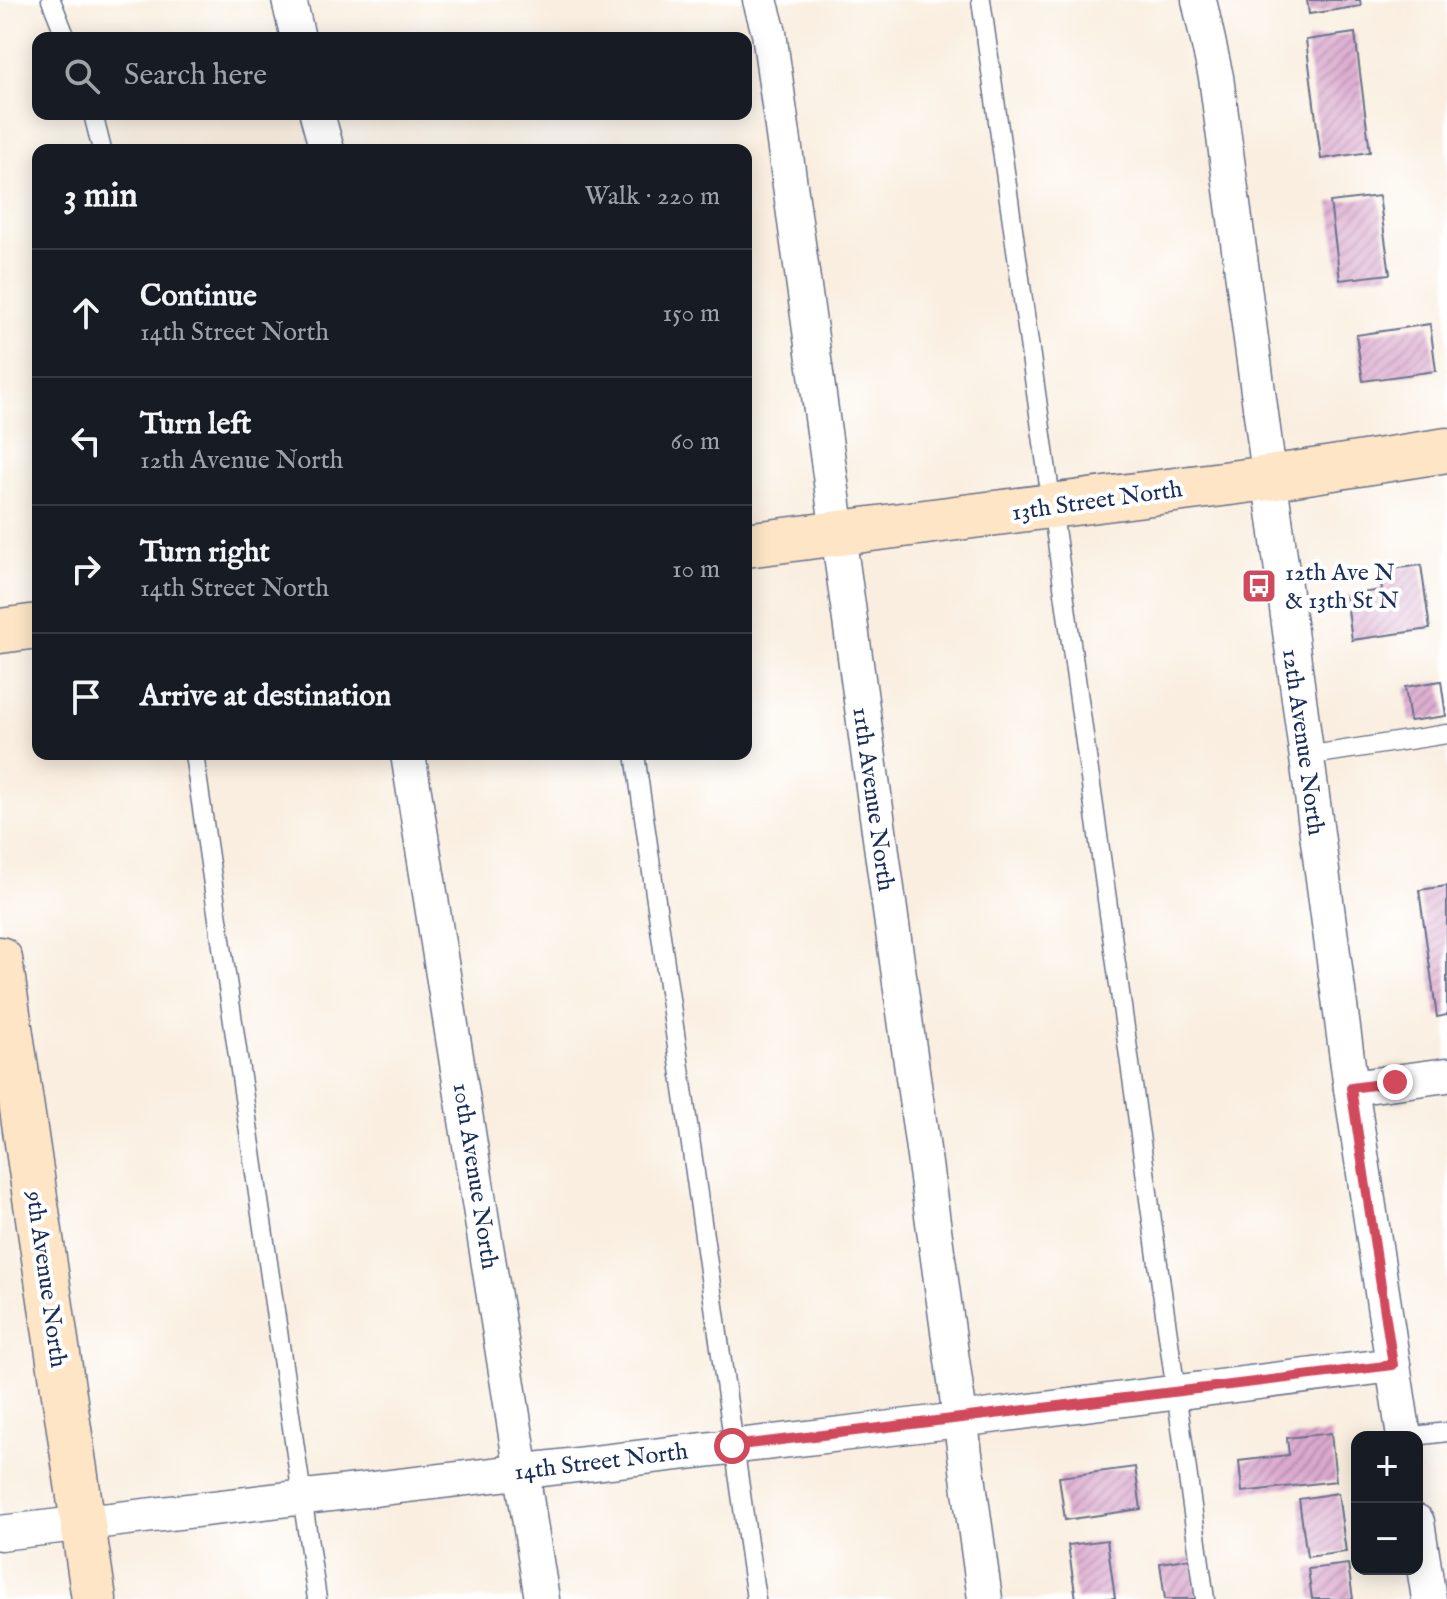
<!DOCTYPE html>
<meta charset="utf-8">
<style>
:root{--surface:#171b24;--page:#20242c;--text:#f1f3f6;--muted:#9ea1a6;--line:#363941}
body{margin:0;font-family:"IM FELL English",serif;background:var(--page);color:var(--text)}
.controls{position:absolute;right:24px;bottom:24px;display:grid;overflow:hidden;border-radius:16px;box-shadow:0 4px 20px #0003}
.controls button{width:72px;height:72px;display:grid;place-items:center;padding:0;border:0;border-bottom:2px solid var(--line);background:var(--surface);color:var(--text);font:40px sans-serif}
.stop{position:absolute;width:24px;height:24px;margin:-18px;border:6px solid #d1495b;border-radius:50%;background:#fff}
.stop.end{background:#d1495b;border-color:#fff;box-shadow:0 2px 8px #0008}
.list{margin:0;padding:0;list-style:none}
h2{display:flex;justify-content:space-between;align-items:center;height:104px;margin:0;padding:0 32px;font-size:34px}
h2 small{font-size:26px;font-weight:400;color:var(--muted)}
.list li{display:grid;grid-template-columns:52px 1fr auto;gap:24px;align-items:center;box-sizing:border-box;height:128px;padding:0 32px;border-top:2px solid var(--line)}
.list b{display:block;font-size:30px;white-space:nowrap}
.list p{margin:0;font-size:26px;white-space:nowrap;color:var(--muted)}
.list em{font-size:26px;font-style:normal;color:var(--muted)}
.icon{flex:none;width:44px;height:44px;fill:none;stroke:currentColor;stroke-width:2;stroke-linecap:round;stroke-linejoin:round}
.map{position:relative;flex:none;width:1447px;height:1599px;overflow:hidden}
.search{position:absolute;background:var(--surface);box-shadow:0 4px 20px #0003;left:32px;top:32px;width:720px;height:88px;display:flex;align-items:center;gap:20px;box-sizing:border-box;padding:0 28px;border-radius:16px;color:var(--muted);font-size:30px}
.panel{position:absolute;background:var(--surface);box-shadow:0 4px 20px #0003;left:32px;top:144px;width:720px;height:616px;border-radius:16px}
.map>svg:first-child{display:block}
.building{fill:url(#building-hatch)}
.lines{fill:none;stroke-linecap:round;stroke-linejoin:round}
.lane-casing{stroke:#69728b;stroke-width:21}
.street-casing{stroke:#69728b;stroke-width:37}
.secondary-casing{stroke:#69728b;stroke-width:47}
.lane{stroke:#fff;stroke-width:18}
.street{stroke:#fff;stroke-width:34}
.secondary{stroke:#fde5c5;stroke-width:44}
.route{stroke:#d1495b;stroke-width:10}
.labels{text-anchor:middle;stroke-width:8;stroke-linejoin:round;paint-order:stroke}
.street-label{font-size:24px;fill:#1b2f5e;stroke:#fff}
.poi-label{font-size:24px;fill:#1b2f5e;stroke:#fff;text-anchor:start}
</style>
<div class="map">
<svg width="1447" height="1599" viewBox="0 0 1447 1599">
<defs>
<pattern id="building-hatch" width="6" height="6" patternUnits="userSpaceOnUse" patternTransform="scale(2)"><rect width="6" height="6" fill="#dba8cd"/><path d="M-1 1l2-2M0 6l6-6M5 7l2-2" fill="none" stroke="#b189aa"/></pattern>
</defs>
<rect width="100%" height="100%" fill="#fff"/>
<filter id="ink" filterUnits="userSpaceOnUse"><feTurbulence type="fractalNoise" baseFrequency=".0125" numOctaves="2"/><feDisplacementMap in="SourceGraphic" scale="16" xChannelSelector="R" yChannelSelector="G"/><feConvolveMatrix kernelMatrix="1 2 1 2 8 2 1 2 1" color-interpolation-filters="sRGB"/></filter>
<filter id="wash" filterUnits="userSpaceOnUse"><feTurbulence type="fractalNoise" baseFrequency=".006" numOctaves="4" result="noise"/><feDisplacementMap in="SourceGraphic" scale="32" xChannelSelector="R" yChannelSelector="G"/><feGaussianBlur stdDeviation="1.8" result="paint"/><feColorMatrix in="noise" values="0 0 0 0 0 0 0 0 0 0 0 0 0 0 0 0 0 1.4 0 .05"/><feComposite in="paint" operator="in"/></filter>
<g filter="url(#wash)">
<rect width="100%" height="100%" fill="#f9eedf"/>
<g id="blocks">
<g class="building">
<path d="M 1307,0 L 1360,0 L 1361,6 L 1309,14 Z"/>
<path d="M 1355,33 L 1370,152 L 1321,159 L 1306,40 Z"/>
<path d="M 1379,196 L 1390,274 L 1340,280 L 1330,202 Z"/>
<path d="M 1430,324 L 1436,371 L 1363,381 L 1356,335 Z"/>
<path d="M 1421,565 L 1430,629 L 1352,640 L 1346,595 L 1382,590 L 1379,571 Z"/>
<path d="M 1441,681 L 1446,716 L 1410,721 L 1405,687 Z"/>
<path d="M 1447,886 L 1447,1015 L 1437,1017 L 1419,890 Z"/>
<path d="M 1331,1433 L 1336,1481 L 1242,1492 L 1239,1461 L 1289,1455 L 1287,1438 Z"/>
<path d="M 1135,1467 L 1141,1509 L 1065,1520 L 1059,1477 Z"/>
<path d="M 1338,1493 L 1346,1552 L 1307,1557 L 1299,1499 Z"/>
<path d="M 1107,1540 L 1115,1598 L 1076,1599 L 1068,1545 Z"/>
<path d="M 1192,1558 L 1198,1599 L 1165,1599 L 1160,1563 Z"/>
<path d="M 1348,1564 L 1353,1599 L 1312,1599 L 1308,1569 Z"/>
</g>
</g>
</g>
<g filter="url(#ink)">
<use href="#blocks" fill-opacity="0" stroke="#69728b" stroke-width="2"/>
<g class="lines">
<defs>
<g id="lane">
<path d="M 51,0 L 66,38"/>
<path d="M 981,0 L 1205,1599"/>
<path d="M 93,114 L 102,150"/>
<path d="M 194,754 L 317,1599"/>
<path d="M 635,754 L 756,1599"/>
<path d="M 1306,756 L 1447,734"/>
<path d="M 1407,1437 L 1447,1432"/>
</g>
<g id="street">
<path d="M 289,0 L 298,38"/>
<path d="M 760,0 L 769,33 L 985,1599"/>
<path d="M 1199,0 L 1216,77 L 1351,1088 L 1404,1437"/>
<path d="M 317,114 L 327,150"/>
<path d="M 408,754 L 542,1599"/>
<path d="M 1351,1088 L 1447,1075"/>
<path d="M 1417,1522 L 1429,1599"/>
<path d="M 0,1533 L 959,1420 L 1393,1365"/>
</g>
<g id="secondary">
<path d="M 746,545 L 1269,478 L 1447,450"/>
<path d="M 0,631 L 38,626"/>
<path d="M 0,959 L 94,1599"/>
</g>
</defs>
<use href="#lane" class="lane-casing"/>
<use href="#street" class="street-casing"/>
<use href="#secondary" class="secondary-casing"/>
<use href="#lane" class="lane"/>
<use href="#street" class="street"/>
<use href="#secondary" class="secondary"/>
</g>
</g>
<g class="lines" filter="url(#ink)">
<path class="route" d="M 732,1446 L 1393,1365 L 1351,1088 L 1395,1082"/>
</g>
<defs>
<symbol id="bus-square" viewBox="-11 -11 22 22"><rect x="-9" y="-9" width="18" height="18" rx="4" fill="#d1495b" stroke="#fff"/><path d="M-5-6H5V4H4V6H2V4H-2V6H-4V4H-5ZM-3.5-4V0h7V-4ZM-3.5 1.2v1.5H-2V1.2ZM2 1.2v1.5H3.5V1.2Z" fill="#fff"/></symbol>
</defs>
<g fill-rule="evenodd">
<use href="#bus-square" x="1239" y="566" width="40" height="40"/>
</g>
<g class="labels">
<g class="street-label">
<text transform="translate(1097 500) rotate(-8)" y="8">13th Street North</text>
<text transform="translate(1304 742) rotate(82)" y="8">12th Avenue North</text>
<text transform="translate(874 799) rotate(82)" y="8">11th Avenue North</text>
<text transform="translate(476 1176) rotate(81)" y="8">10th Avenue North</text>
<text transform="translate(47 1279) rotate(82)" y="8">9th Avenue North</text>
<text transform="translate(601 1461) rotate(-7)" y="8">14th Street North</text>
</g>
<g class="poi-label">
<text x="1285" y="580">12th Ave N<tspan x="1285" dy="28">&amp; 13th St N</tspan></text>
</g>
</g>
</svg>
<div class="controls">
<button>+</button>
<button>−</button>
</div>
<div class="stop" style="left:732px;top:1446px"></div>
<div class="stop end" style="left:1395px;top:1082px"></div>
<div class="search"><svg class="icon" aria-label="search" viewBox="0 0 24 24"><circle cx="10" cy="10" r="6"/><path d="M15 15l6 6"/></svg>Search here</div>
<section class="panel">
<h2>3 min<small>Walk · 220 m</small></h2>
<ul class="list">
<li><svg class="icon" aria-label="ahead" viewBox="0 0 24 24"><path d="M12 20V5M6 11l6-6 6 6"/></svg><div><b>Continue</b><p>14th Street North</p></div><em>150 m</em></li>
<li><svg class="icon" aria-label="left" viewBox="0 0 24 24"><path d="M17 20v-9H6M10 6l-5 5 5 5"/></svg><div><b>Turn left</b><p>12th Avenue North</p></div><em>60 m</em></li>
<li><svg class="icon" aria-label="right" viewBox="0 0 24 24"><path d="M7 20v-9h11M14 6l5 5-5 5"/></svg><div><b>Turn right</b><p>14th Street North</p></div><em>10 m</em></li>
<li><svg class="icon" aria-label="arrive" viewBox="0 0 24 24"><path d="M6 21V4h12l-3 4 3 4H6"/></svg><div><b>Arrive at destination</b></div></li>
</ul>
</section>
</div>
